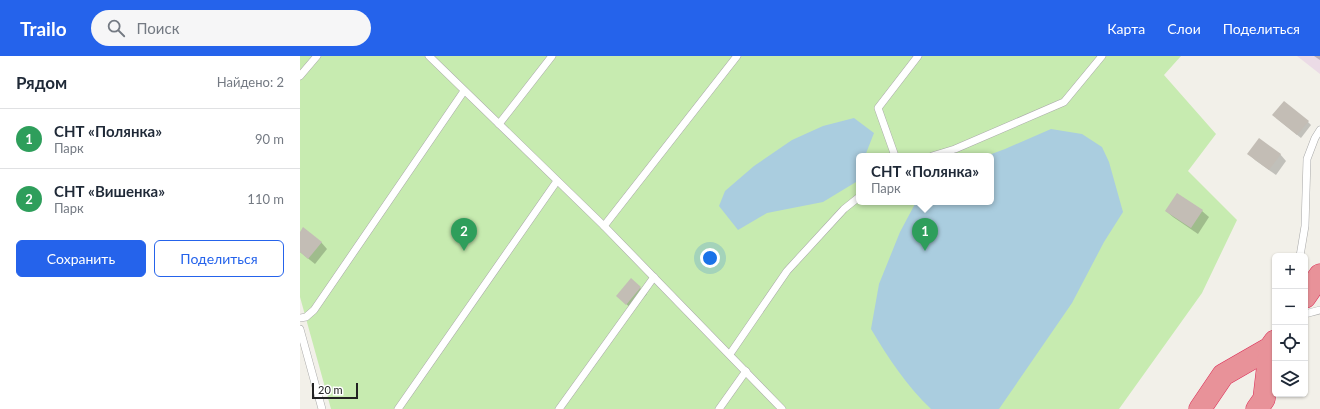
<!DOCTYPE html>
<html lang="ru">
<meta charset="utf-8">
<style>
:root{--surface:#fff;--page:#f6f6f7;--text:#1f2937;--muted:#747a83;--line:#e0e1e3;--accent:#2563eb}
body{margin:0;font-family:Lato,sans-serif;background:var(--page);color:var(--text)}
.controls{position:absolute;right:12px;bottom:12px;display:grid;overflow:hidden;border-radius:6px;box-shadow:0 1px 3px #0004}
.controls button{width:36px;height:36px;display:grid;place-items:center;padding:0;border:0;border-bottom:1px solid var(--line);background:var(--surface);color:var(--text);font:20px sans-serif}
.scale{position:absolute;left:12px;bottom:10px;width:46px;box-sizing:border-box;padding-left:4px;border:2px solid #222;border-top:0;font-size:11px;line-height:14px;white-space:nowrap;color:#222;-webkit-text-stroke:3px #fff;paint-order:stroke}
.you{position:absolute;left:410px;top:202px;width:14px;height:14px;margin:-10px;border:3px solid #fff;border-radius:50%;background:#1a73e8;box-shadow:0 0 0 6px #1a73e833}
.badge{display:grid;place-items:center;width:26px;height:26px;border-radius:50%;background:var(--accent);color:#fff;font-size:13px;font-weight:700}
.pin{position:absolute;translate:-50% -33px;filter:drop-shadow(0 1px 2px #0008)}
.pin::after{content:'';position:absolute;top:21px;width:14px;height:12px;background:inherit;clip-path:polygon(0 0,100% 0,50% 100%)}
.popup{position:absolute;left:556px;top:97px;width:138px;height:52px;box-sizing:border-box;display:grid;place-content:center;border-radius:6px;background:var(--surface);filter:drop-shadow(0 1px 3px #0005);font-size:13px;white-space:nowrap;color:var(--muted)}
.popup b{font-size:15px;color:var(--text)}
.popup::after{content:'';position:absolute;left:50%;top:100%;margin-left:-8px;border:8px solid transparent;border-top-color:var(--surface)}
.list{margin:0;padding:0;list-style:none}
h2{display:flex;justify-content:space-between;align-items:center;height:52px;margin:0;padding:0 16px;font-size:17px}
h2 small{font-size:13px;font-weight:400;color:var(--muted)}
.list li{display:grid;grid-template-columns:26px 1fr auto;gap:12px;align-items:center;box-sizing:border-box;height:60px;padding:0 16px;border-top:1px solid var(--line)}
.list b{display:block;font-size:15px;white-space:nowrap}
.list p{margin:0;font-size:13px;white-space:nowrap;color:var(--muted)}
.list em{font-size:13px;font-style:normal;color:var(--muted)}
.actions{display:flex;gap:8px;padding:12px 16px}
.actions a{flex:1;padding:9px 0;border:1px solid var(--accent);border-radius:6px;text-align:center;font-size:14px;color:var(--accent)}
.actions .main{background:var(--accent);color:#fff}
.icon{flex:none;width:22px;height:22px;fill:none;stroke:currentColor;stroke-width:2;stroke-linecap:round;stroke-linejoin:round}
.map{position:relative;flex:none;width:1020px;height:353px;overflow:hidden}
header{display:flex;align-items:center;gap:24px;box-sizing:border-box;height:56px;padding:0 20px;background:var(--accent);color:#fff}
header strong{font-size:19px}
nav{display:flex;gap:22px;margin-inline-start:auto;font-size:14px}
.search{width:280px;height:36px;background:var(--page);display:flex;align-items:center;gap:10px;box-sizing:border-box;padding:0 14px;border-radius:22px;color:var(--muted);font-size:15px}
main{display:flex}
aside{flex:1;background:var(--surface)}
.map>svg:first-child{display:block}
.industrial{fill:#ebdbe6}
.grass{fill:#c7ebb0;fill-rule:evenodd}
.water{fill:#aacddf}
.shadow{fill:#0003}
.building{fill:#c3bdb5}
.lines{fill:none;stroke-linecap:round;stroke-linejoin:round}
.lane-casing{stroke:#a9a9a9;stroke-width:8}
.highway-casing{stroke:#dc2a55;stroke-width:23}
.lane{stroke:#fff;stroke-width:7}
.highway{stroke:#e89299;stroke-width:22}
</style>
<header>
<strong>Trailo</strong>
<div class="search"><svg class="icon" aria-label="search" viewBox="0 0 24 24"><circle cx="10" cy="10" r="6"/><path d="M15 15l6 6"/></svg>Поиск</div>
<nav><a>Карта</a><a>Слои</a><a>Поделиться</a></nav>
</header>
<main>
<aside>
<h2>Рядом<small>Найдено: 2</small></h2>
<ul class="list">
<li><span class="badge" style="background:#2e9e5b">1</span><div><b>СНТ «Полянка»</b><p>Парк</p></div><em>90 m</em></li>
<li><span class="badge" style="background:#2e9e5b">2</span><div><b>СНТ «Вишенка»</b><p>Парк</p></div><em>110 m</em></li>
</ul>
<div class="actions"><a class="main">Сохранить</a><a>Поделиться</a></div>
</aside>
<div class="map">
<svg width="1020" height="353" viewBox="0 0 1020 353">
<rect width="100%" height="100%" fill="#f2f0e9"/>
<path class="industrial" d="M 997,0 L 1020,0 L 1020,18 Z"/>
<path class="grass" d="M 0,0 L 881,0 L 864,19 L 916,78 L 888,115 L 937,164 L 902,237 L 819,353 L 31,353 L 0,241 ZM 559,100 L 691,100 L 691,146 L 559,146 Z"/>
<g class="water">
<path d="M 554,62 L 574,77 L 565,100 L 559,100 L 559,118 L 556,126 L 523,146 L 467,157 L 438,174 L 419,150 L 425,135 L 454,110 L 492,84 L 523,70 Z"/>
<path d="M 751,73 L 782,78 L 802,91 L 809,106 L 823,156 L 804,186 L 772,247 L 699,353 L 631,353 C 607,330 588,302 571,273 L 579,228 L 600,176 L 616,146 L 691,146 L 691,100 L 686,100 L 705,93 Z"/>
</g>
<g class="shadow">
<path d="M 1014,0 L 1020,0 L 1020,4 Z"/>
<path d="M 976,62 L 1008,66 L 1011,69 L 1001,82 Z"/>
<path d="M 948,97 L 980,98 L 986,105 L 976,119 L 955,104 Z"/>
<path d="M 866,155 L 902,155 L 909,161 L 898,178 L 873,161 Z"/>
<path d="M 0,177 L 21,186 L 27,193 L 15,208 L 0,196 Z"/>
<path d="M 331,224 L 347,238 L 333,254 L 324,246 Z"/>
</g>
<g class="building">
<path d="M 984,45 L 1009,65 L 997,79 L 972,59 Z"/>
<path d="M 959,82 L 981,98 L 969,114 L 947,98 Z"/>
<path d="M 877,137 L 903,154 L 891,172 L 865,155 Z"/>
<path d="M 3,171 L 22,186 L 8,203 L 0,196 L 0,176 Z"/>
<path d="M 331,222 L 341,231 L 326,249 L 316,240 Z"/>
</g>
<g class="lines">
<defs>
<g id="lane">
<path d="M 129,0 L 304,170 L 482,353"/>
<path d="M 0,20 L 17,0"/>
<path d="M 199,68 L 252,0"/>
<path d="M 595,100 L 578,52 L 618,0"/>
<path d="M 632,100 L 655,93 L 764,46 L 802,0"/>
<path d="M 304,170 L 437,0"/>
<path d="M 1000,200 L 1005,170 L 1007,103 L 1015,82 L 1020,74"/>
<path d="M 1005,258 L 1020,254"/>
<path d="M 0,262 L 6,261 L 14,254 L 164,35"/>
<path d="M 0,273 L 22,353"/>
<path d="M 430,298 L 487,215 L 544,153 L 559,141"/>
<path d="M 98,353 L 257,125"/>
<path d="M 259,353 L 354,221"/>
<path d="M 419,353 L 446,315"/>
</g>
<g id="highway">
<path d="M 1005,241 L 1020,219"/>
<path d="M 900,353 L 923,319 L 970,292 L 975,285"/>
<path d="M 957,353 L 964,343 L 970,292"/>
</g>
</defs>
<use href="#lane" class="lane-casing"/>
<use href="#highway" class="highway-casing"/>
<use href="#lane" class="lane"/>
<use href="#highway" class="highway"/>
</g>
</svg>
<div class="controls">
<button>+</button>
<button>−</button>
<button><svg class="icon" aria-label="locate" viewBox="0 0 24 24"><circle cx="12" cy="12" r="6"/><path d="M12 2v4M12 18v4M2 12h4M18 12h4"/></svg></button>
<button><svg class="icon" aria-label="layers" viewBox="0 0 24 24"><path d="M12 4l9 5-9 5-9-5zM3 14l9 5 9-5"/></svg></button>
</div>
<div class="scale">20 m</div>
<div class="you"></div>
<div class="pin badge" style="left:625px;top:195px;background:#2e9e5b">1</div>
<div class="popup"><b>СНТ «Полянка»</b>Парк</div>
<div class="pin badge" style="left:164px;top:195px;background:#2e9e5b">2</div>
</div>
</main>
